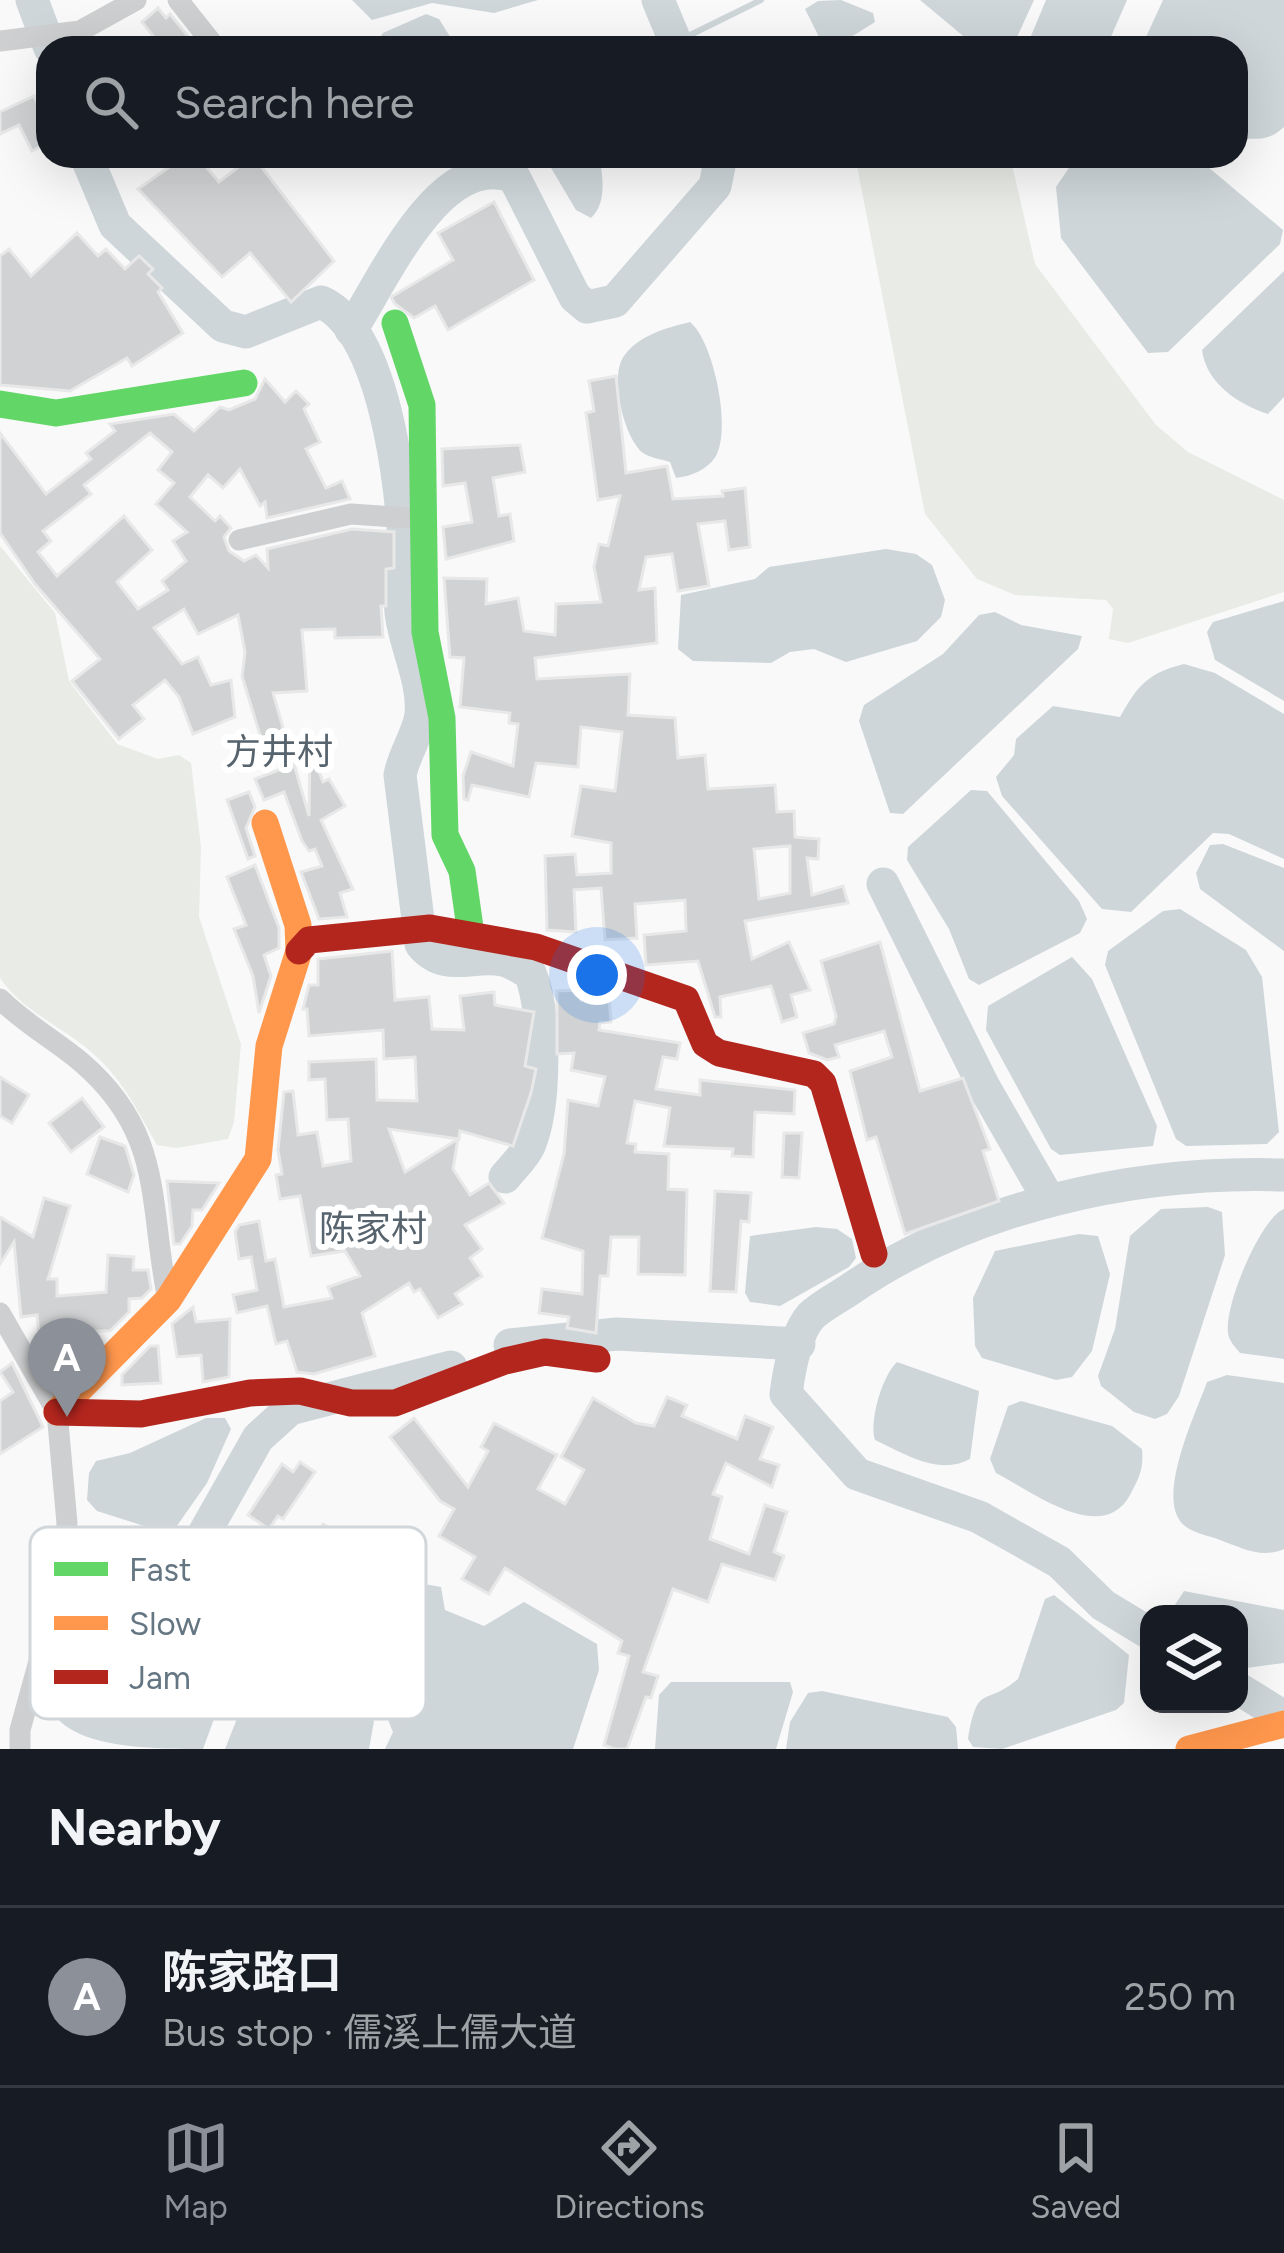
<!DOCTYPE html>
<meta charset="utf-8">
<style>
:root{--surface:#171b24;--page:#20242c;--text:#f1f3f6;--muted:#9ea1a6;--line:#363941;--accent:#8c9099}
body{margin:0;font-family:Figtree,"Noto Sans SC",sans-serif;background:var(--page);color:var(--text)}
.controls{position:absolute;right:36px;bottom:36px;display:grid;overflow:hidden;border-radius:24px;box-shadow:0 12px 48px #0002}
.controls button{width:108px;height:108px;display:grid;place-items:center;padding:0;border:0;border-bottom:3px solid var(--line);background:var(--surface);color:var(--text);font:60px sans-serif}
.you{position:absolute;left:597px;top:975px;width:42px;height:42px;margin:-30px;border:9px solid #fff;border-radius:50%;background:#1a73e8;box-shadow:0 0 0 18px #1a73e833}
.badge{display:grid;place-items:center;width:78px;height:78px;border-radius:50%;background:var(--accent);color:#fff;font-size:39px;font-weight:700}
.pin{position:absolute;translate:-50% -99px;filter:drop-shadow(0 3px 6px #0008)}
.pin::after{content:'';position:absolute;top:63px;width:42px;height:36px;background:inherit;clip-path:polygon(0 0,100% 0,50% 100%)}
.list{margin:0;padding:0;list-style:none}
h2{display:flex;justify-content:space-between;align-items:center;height:156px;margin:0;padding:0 48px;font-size:51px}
h2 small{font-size:39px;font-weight:400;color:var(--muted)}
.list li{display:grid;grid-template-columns:78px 1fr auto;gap:36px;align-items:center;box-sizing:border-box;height:180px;padding:0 48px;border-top:3px solid var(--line)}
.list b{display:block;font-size:45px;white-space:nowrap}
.list p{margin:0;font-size:39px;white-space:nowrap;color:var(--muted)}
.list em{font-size:39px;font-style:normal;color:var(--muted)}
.icon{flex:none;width:66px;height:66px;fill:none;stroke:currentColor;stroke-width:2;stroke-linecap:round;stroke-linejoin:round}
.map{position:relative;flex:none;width:1284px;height:1749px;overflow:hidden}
.search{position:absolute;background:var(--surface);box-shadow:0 12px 48px #0002;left:36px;right:36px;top:36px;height:132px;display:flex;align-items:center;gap:30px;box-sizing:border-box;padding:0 42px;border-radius:36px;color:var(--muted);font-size:45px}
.sheet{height:336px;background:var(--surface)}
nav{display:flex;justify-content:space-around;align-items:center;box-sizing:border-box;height:168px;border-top:3px solid var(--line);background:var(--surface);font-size:33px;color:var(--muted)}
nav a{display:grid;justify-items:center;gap:6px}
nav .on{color:var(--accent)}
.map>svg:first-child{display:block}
.green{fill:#e8ebe6}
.water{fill:#ced6d9}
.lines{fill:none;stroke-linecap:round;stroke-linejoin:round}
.stream{stroke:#ced6d9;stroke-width:6}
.river{stroke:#ced6d9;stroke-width:33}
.building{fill:#d0d2d3;stroke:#e8e8e8;stroke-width:3;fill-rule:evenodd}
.street{stroke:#cecfd0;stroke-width:21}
.fast{stroke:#63d668;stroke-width:27}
.slow{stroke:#ff974d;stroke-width:27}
.jam{stroke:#b3261e;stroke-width:27}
.labels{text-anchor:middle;stroke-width:12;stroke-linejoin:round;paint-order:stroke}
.quarter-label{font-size:36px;fill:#57646e;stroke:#fff}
.key{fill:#fff;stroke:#d1d6da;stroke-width:3}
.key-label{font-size:33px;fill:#657683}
</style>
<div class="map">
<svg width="1284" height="1749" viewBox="0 0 1284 1749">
<rect width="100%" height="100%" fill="#f9f9f9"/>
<g class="green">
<path d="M 855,156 L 1010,156 L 1035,264 L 1156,425 L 1188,452 L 1284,500 L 1284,592 L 1128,643 L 1109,639 L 1113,609 L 1106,600 L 1015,595 L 977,579 L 925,514 Z"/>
<path d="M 0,546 L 55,613 L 69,681 L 117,744 L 158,759 L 179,755 L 191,763 L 201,847 L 199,917 L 241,1044 L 234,1122 L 228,1139 L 177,1148 L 157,1145 C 140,1115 125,1084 100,1060 C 68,1028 27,1016 0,978 Z"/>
</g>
<g class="water">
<path d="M 352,0 L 538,0 L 494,13 L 432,3 L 372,20 Z"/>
<path d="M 841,0 L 873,13 L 875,22 L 835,47 L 823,45 L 805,9 L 818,1 Z"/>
<path d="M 920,0 L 1034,0 L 1012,48 L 974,45 Z"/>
<path d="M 1046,0 L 1127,0 L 1106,48 L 1026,48 Z"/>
<path d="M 1163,0 L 1284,0 L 1284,127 C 1270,141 1254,140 1236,137 L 1236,48 L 1141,48 Z"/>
<path d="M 426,14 L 439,19 L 457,48 L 373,48 L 383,33 Z"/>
<path d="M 544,156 L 599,156 C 603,176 607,203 591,218 L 576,210 Z"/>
<path d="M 1077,156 L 1195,156 L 1283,230 L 1280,244 L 1168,352 L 1148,353 L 1061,238 L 1056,187 Z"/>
<path d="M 1284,271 L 1284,397 L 1268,414 C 1239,405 1206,383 1202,350 Z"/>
<path d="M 690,322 C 713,340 732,428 716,456 C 707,470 692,476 676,478 L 670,462 C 661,459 650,458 643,453 C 624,438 609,376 624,356 C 639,335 666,328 690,322 Z"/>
<path d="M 886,549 L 916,554 L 932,565 L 945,600 L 941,617 L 917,641 L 846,662 L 814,649 L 790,652 L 771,663 L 693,661 L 678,649 L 681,595 L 755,579 L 769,567 Z"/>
<path d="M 1284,601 L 1284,701 L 1215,660 L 1207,632 L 1213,622 Z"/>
<path d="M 995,612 L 1021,625 L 1082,636 L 1078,649 L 903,814 L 890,813 L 859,721 L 864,705 L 943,654 L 979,615 Z"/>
<path d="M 1184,664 L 1215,673 L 1284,714 L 1284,859 L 1229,834 L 1213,833 L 1131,912 L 1102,909 L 1002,796 L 996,777 L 1014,755 L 1016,739 L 1053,706 L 1120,717 C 1138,685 1148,673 1184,664 Z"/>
<path d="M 971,790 L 987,791 L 1079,901 L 1087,919 L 1080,933 L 979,985 L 969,979 L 949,929 L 907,860 L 908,847 Z"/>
<path d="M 1223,844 L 1284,868 L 1284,951 L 1200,889 L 1196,873 L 1210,845 Z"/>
<path d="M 1180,909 L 1246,950 L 1262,977 L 1279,1132 L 1267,1144 L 1186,1146 L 1176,1139 L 1105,965 L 1108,951 L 1163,911 Z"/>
<path d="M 1072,957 L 1092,979 L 1157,1126 L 1153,1146 L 1060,1155 L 1051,1149 L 986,1030 L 988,1006 Z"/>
<path d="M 1208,1207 L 1222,1212 L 1225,1255 L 1179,1396 L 1167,1414 L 1155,1419 L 1134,1412 L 1101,1386 L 1098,1376 L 1115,1329 L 1130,1236 L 1161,1209 Z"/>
<path d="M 1284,1209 L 1284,1359 L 1240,1353 C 1236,1348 1231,1343 1229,1337 C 1220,1313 1261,1217 1284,1209 Z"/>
<path d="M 816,1227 L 837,1229 L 852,1239 L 856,1258 L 849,1267 L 780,1306 L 750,1302 L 745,1293 L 750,1236 Z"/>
<path d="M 1079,1234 L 1098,1236 L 1110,1274 L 1092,1351 L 1072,1377 L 1056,1380 L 982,1358 L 975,1346 L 973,1298 L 995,1251 Z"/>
<path d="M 897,1362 L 979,1391 L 970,1459 C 939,1476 905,1454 875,1440 C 869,1421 882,1376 897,1362 Z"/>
<path d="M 1227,1375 L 1284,1383 L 1284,1549 C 1262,1559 1242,1548 1220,1540 C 1210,1536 1193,1533 1185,1526 C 1153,1501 1196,1413 1207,1382 Z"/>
<path d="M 1021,1401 L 1112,1426 L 1142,1449 C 1144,1469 1139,1478 1130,1495 C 1102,1546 1033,1492 996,1473 L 990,1459 L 1008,1406 Z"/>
<path d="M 206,1418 L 225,1418 L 231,1429 L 207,1483 L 174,1530 L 163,1532 L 97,1511 L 87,1500 L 89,1473 L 96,1461 L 130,1453 Z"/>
<path d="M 379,1576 L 441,1587 L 445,1610 L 484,1626 L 524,1602 L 597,1644 L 599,1670 L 573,1749 L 385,1749 L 393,1732 L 386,1715 L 322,1667 Z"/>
<path d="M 1184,1591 L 1284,1610 L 1284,1663 L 1239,1669 L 1239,1614 L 1169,1614 Z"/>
<path d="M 1054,1595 L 1129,1655 L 1124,1703 L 1116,1710 L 1002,1749 L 973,1747 L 968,1739 C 978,1681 984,1708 1018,1679 L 1045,1599 Z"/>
<path d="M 170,1623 L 225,1636 L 236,1659 L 203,1749 C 159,1749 78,1749 55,1715 L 72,1677 L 119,1676 L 130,1643 Z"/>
<path d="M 268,1663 L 298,1671 L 374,1721 L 369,1749 L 225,1749 L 257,1668 Z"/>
<path d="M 671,1682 L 790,1682 L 793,1692 L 776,1749 L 655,1749 L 659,1695 Z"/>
<path d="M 822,1691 L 948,1717 L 956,1727 L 958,1749 L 786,1749 L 790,1722 L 808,1693 Z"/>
</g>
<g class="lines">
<path class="stream" d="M 676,42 L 761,0"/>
<g class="river">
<path d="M 32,0 L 50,48"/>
<path d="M 658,0 L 678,48"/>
<path d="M 86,156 L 115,225 L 223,326 L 246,332 L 321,302 C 384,329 402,486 404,548 C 404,570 399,592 401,613 C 405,646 424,681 421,714 C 419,733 404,754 400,775 L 421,944 C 444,973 473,954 503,960 C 512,962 522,969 530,973 C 546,1012 546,1106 529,1146 C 524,1157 513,1167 505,1177"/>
<path d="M 351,330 C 384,279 441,147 514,177 L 575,297 L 587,307 L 615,301 L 715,186 L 721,156"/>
<path d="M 883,884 L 984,1087 L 1049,1200"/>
<path d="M 510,1345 L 617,1334 L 799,1344"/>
<path d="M 243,1624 L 185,1600 L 180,1589 L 189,1560 L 258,1438 L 290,1409 L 451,1367"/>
<path d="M 1149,1633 L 1103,1605 L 1059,1562 L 979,1517 L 857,1474 L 786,1394 C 789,1371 795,1334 811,1316 C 821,1306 837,1298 849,1290 C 970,1206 1136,1170 1284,1175"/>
<path d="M 1239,1689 L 1284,1717"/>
</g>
</g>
<g class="building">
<path d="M 158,8 L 166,18 L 170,14 L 190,39 L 179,48 L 163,48 L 142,22 Z"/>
<path d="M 34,96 L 48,125 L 48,143 L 32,151 L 19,125 L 0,134 L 0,112 Z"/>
<path d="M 185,156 L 197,156 L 219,182 L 253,156 L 334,261 L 291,302 L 250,253 L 222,277 L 138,189 Z"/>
<path d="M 494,202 L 534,280 L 448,330 L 435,306 L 414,318 L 395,304 L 391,297 L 453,260 L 438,233 Z"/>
<path d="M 77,233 L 98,256 L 106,249 L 125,269 L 139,256 L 153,269 L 148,274 L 162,288 L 158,292 L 183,333 L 132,366 L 127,358 L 70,391 L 0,385 L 0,256 L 9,249 L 31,276 Z"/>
<path d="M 616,376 L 626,473 L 667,466 L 673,499 L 723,496 L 722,491 L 745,488 L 750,547 L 729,550 L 725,521 L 698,524 L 709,586 L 678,591 L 672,554 L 646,557 L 639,590 L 655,588 L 657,643 L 535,658 L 537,679 L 630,674 L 628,715 L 675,718 L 678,758 L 705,755 L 708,789 L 775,785 L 777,812 L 794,811 L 795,837 L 819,839 L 818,859 L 807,858 L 812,895 L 843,886 L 848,903 L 745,921 L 752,959 L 789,942 L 810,990 L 791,995 L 797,1017 L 782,1022 L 771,986 L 720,997 L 721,1017 L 715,1017 L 698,961 L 646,965 L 644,935 L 686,931 L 685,900 L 635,904 L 637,938 L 605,940 L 601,888 L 574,890 L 576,932 L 547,930 L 545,856 L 575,854 L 577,875 L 611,873 L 611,843 L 572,836 L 581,786 L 615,791 L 622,732 L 581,727 L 578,767 L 536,763 L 529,797 L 472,785 L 468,800 L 464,799 L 463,776 L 471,752 L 513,766 L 518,724 L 509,723 L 510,713 L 460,707 L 464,658 L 450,657 L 444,578 L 487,579 L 486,604 L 518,598 L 524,631 L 555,635 L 556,604 L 601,602 L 594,567 L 599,544 L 608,546 L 620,496 L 598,500 L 586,413 L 594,411 L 589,381 ZM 790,846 L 790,893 L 759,899 L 754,849 Z"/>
<path d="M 265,379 L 285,402 L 296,391 L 309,404 L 304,409 L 320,442 L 306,449 L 326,488 L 342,481 L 350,499 L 267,518 L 265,502 L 260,506 L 240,469 L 223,488 L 208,475 L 190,497 L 215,521 L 220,516 L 231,528 L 224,537 L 229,551 L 244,561 L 256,555 L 268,568 L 267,549 L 352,529 L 394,532 L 394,568 L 386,569 L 386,606 L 381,606 L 383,637 L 335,638 L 335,629 L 302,630 L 307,691 L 273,693 L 286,738 L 263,745 L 242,676 L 245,652 L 238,615 L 198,634 L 184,609 L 154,628 L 182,664 L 198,657 L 211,685 L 231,680 L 235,717 L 193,734 L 179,697 L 165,680 L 133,705 L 144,719 L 119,739 L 72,681 L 100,659 L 35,584 L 0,533 L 0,433 L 46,494 L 91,459 L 86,453 L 115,431 L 110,424 L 174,414 L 194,431 L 220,407 L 229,410 L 255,399 ZM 150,433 L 172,452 L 158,470 L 174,483 L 156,504 L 187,532 L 173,541 L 186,561 L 162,581 L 168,590 L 138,609 L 117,582 L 152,550 L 124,516 L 57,576 L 38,552 L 51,541 L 43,531 L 91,494 L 84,485 Z"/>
<path d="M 520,445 L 525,472 L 493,478 L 499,516 L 510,514 L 514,541 L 446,559 L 443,527 L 472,522 L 465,483 L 443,486 L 442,449 Z"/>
<path d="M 310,748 L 323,782 L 329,779 L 345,806 L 321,820 L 353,889 L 340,893 L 347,917 L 319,919 L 301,872 L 322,866 L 315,849 L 309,851 L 302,841 L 284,792 L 264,800 L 255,779 L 294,764 L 309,816 Z"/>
<path d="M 249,792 L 255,807 L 246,828 L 255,856 L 248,859 L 227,800 Z"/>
<path d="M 255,865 L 279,928 L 279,948 L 264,955 L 271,976 L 259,1013 L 253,976 L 234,929 L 246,925 L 227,877 Z"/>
<path d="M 880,942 L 920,1091 L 963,1078 L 990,1149 L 983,1151 L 999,1201 L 905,1234 L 876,1137 L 867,1140 L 850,1071 L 892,1057 L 884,1031 L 835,1045 L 839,1057 L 827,1060 L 809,1053 L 803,1033 L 834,1024 L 836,1016 L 821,961 Z"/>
<path d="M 392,951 L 395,1000 L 429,997 L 432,1029 L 464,1030 L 460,996 L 494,992 L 495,1005 L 534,1012 L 525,1066 L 536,1069 L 531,1093 L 513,1146 L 460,1131 L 459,1139 L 389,1129 L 405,1172 L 458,1139 L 453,1169 L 470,1195 L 489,1183 L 504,1203 L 465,1225 L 482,1249 L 470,1258 L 482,1276 L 455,1294 L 462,1304 L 438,1318 L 420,1289 L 414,1292 L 409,1283 L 362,1313 L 375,1356 L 314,1374 L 297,1372 L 287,1341 L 276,1344 L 267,1306 L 237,1313 L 233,1295 L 257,1290 L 251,1257 L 239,1259 L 235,1232 L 239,1225 L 259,1221 L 266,1261 L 275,1259 L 284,1307 L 332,1298 L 328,1287 L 360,1276 L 345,1251 L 311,1256 L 300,1196 L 280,1199 L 276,1175 L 282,1174 L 278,1150 L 284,1092 L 293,1091 L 298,1135 L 317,1132 L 323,1166 L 351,1161 L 348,1119 L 327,1120 L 325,1079 L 309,1080 L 309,1062 L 376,1059 L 377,1100 L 417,1101 L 415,1057 L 384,1059 L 383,1030 L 309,1036 L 307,1009 L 303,1009 L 309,985 L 318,985 L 318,959 Z"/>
<path d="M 581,990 L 581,1000 L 609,997 L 611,1022 L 600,1023 L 599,1030 L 680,1043 L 677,1059 L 663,1057 L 656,1089 L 700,1095 L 700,1080 L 795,1090 L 794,1114 L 755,1112 L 753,1157 L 732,1156 L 733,1149 L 664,1146 L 670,1108 L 635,1101 L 627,1143 L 636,1144 L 635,1152 L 669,1154 L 668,1189 L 687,1190 L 685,1275 L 638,1274 L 639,1237 L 611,1237 L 608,1276 L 600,1276 L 596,1333 L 567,1328 L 569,1317 L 539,1313 L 542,1289 L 582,1294 L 583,1251 L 542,1238 L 564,1154 L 568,1100 L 598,1106 L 605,1077 L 571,1070 L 574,1053 L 557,1054 L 557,991 Z"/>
<path d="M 0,1077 L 29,1095 L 12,1123 L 0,1116 Z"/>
<path d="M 82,1098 L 104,1127 L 71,1152 L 49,1123 Z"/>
<path d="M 784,1133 L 802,1133 L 799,1178 L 782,1177 Z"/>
<path d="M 100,1137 L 125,1146 L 134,1175 L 128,1192 L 87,1174 Z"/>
<path d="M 167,1181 L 219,1183 L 202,1210 L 193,1210 L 192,1226 L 180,1244 L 174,1244 Z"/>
<path d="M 715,1191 L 751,1193 L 749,1222 L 741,1221 L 736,1292 L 710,1291 Z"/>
<path d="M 44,1198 L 70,1206 L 48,1279 L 57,1279 L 57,1296 L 106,1292 L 108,1255 L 134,1257 L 133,1270 L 148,1270 L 151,1289 L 142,1298 L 129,1299 L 129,1312 L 110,1331 L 94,1331 L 94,1347 L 71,1370 L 69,1353 L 41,1354 L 37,1315 L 21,1317 L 14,1242 L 0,1264 L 0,1217 L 33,1237 Z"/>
<path d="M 193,1307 L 196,1322 L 230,1319 L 229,1377 L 203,1382 L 201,1355 L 177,1357 L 172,1324 Z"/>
<path d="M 150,1346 L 158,1346 L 161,1383 L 122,1385 L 122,1375 Z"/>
<path d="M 12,1363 L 43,1427 L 0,1454 L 0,1401 L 13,1392 L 0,1372 Z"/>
<path d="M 667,1397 L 687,1405 L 682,1416 L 737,1439 L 745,1416 L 773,1427 L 760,1459 L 779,1465 L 772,1487 L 726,1463 L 713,1494 L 722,1497 L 710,1539 L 749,1554 L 765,1505 L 787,1512 L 774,1552 L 784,1556 L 775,1580 L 722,1564 L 708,1602 L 673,1589 L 643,1672 L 658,1676 L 651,1698 L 646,1697 L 627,1749 L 614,1749 L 604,1745 L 629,1656 L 618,1653 L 622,1641 L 505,1568 L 489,1594 L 462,1579 L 475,1557 L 439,1536 L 454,1509 L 440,1501 L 390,1437 L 414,1418 L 468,1487 L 488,1451 L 481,1447 L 494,1423 L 557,1455 L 538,1489 L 565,1504 L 584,1470 L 561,1457 L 593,1398 L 636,1423 L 654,1426 Z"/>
<path d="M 300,1462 L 315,1472 L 283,1519 L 278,1516 L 269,1529 L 248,1515 L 282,1464 L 293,1472 Z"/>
<path d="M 323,1524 L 384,1559 L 328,1648 L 271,1610 Z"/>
</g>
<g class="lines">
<g class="street">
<path d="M 178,0 L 216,48"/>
<path d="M 0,41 L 80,31 L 136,0"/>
<path d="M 239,540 L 351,514 L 424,519"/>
<path d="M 0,999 C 25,1024 55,1040 81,1062 C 165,1134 148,1202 168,1300"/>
<path d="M 0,1313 L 57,1412 L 67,1523 L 62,1578 L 20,1730 L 20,1749"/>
</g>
<g class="fast">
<path d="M 395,323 L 422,405 L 425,632 L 442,718 L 445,835 L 462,871 L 471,935"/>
<path d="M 0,404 L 56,413 L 244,383"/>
</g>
<g class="slow">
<path d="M 57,1412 L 168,1300 L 258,1159 L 269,1046 L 299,951 L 298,925 L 265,823"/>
<path d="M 1189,1749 L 1284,1724"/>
</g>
<g class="jam">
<path d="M 299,951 L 309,940 L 430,928 L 536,947 L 686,999 L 705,1044 L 719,1053 L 814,1074 L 823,1083 L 874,1254"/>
<path d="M 57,1412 L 141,1414 L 250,1393 L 300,1391 L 351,1403 L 395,1403 L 505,1361 L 545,1352 L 597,1359"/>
</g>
</g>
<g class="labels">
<g class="quarter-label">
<text x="279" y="764">方井村</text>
<text x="373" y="1241">陈家村</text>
</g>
</g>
<rect x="30" y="1527" width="396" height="192" rx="18" class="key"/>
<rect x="54" y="1562" width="54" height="14" fill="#63d668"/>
<rect x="54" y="1616" width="54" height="14" fill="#ff974d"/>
<rect x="54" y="1670" width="54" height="14" fill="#b3261e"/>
<g class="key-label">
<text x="129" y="1581">Fast</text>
<text x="129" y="1635">Slow</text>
<text x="129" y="1689">Jam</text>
</g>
</svg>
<div class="controls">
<button><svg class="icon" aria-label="layers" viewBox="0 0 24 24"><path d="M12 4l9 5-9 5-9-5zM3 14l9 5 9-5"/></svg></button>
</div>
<div class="you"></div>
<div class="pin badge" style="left:67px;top:1417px">A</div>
<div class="search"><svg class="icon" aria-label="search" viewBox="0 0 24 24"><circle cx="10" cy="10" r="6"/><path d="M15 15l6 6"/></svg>Search here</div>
</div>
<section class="sheet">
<h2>Nearby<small></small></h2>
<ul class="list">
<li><span class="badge">A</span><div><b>陈家路口</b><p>Bus stop · 儒溪上儒大道</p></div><em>250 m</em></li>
</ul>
</section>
<nav>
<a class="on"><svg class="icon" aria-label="map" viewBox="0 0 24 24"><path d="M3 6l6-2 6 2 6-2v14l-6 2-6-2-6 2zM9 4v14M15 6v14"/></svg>Map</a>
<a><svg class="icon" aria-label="directions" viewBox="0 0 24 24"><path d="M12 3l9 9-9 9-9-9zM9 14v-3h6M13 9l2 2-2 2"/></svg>Directions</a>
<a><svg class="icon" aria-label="saved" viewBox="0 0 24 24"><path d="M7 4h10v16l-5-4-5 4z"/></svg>Saved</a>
</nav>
